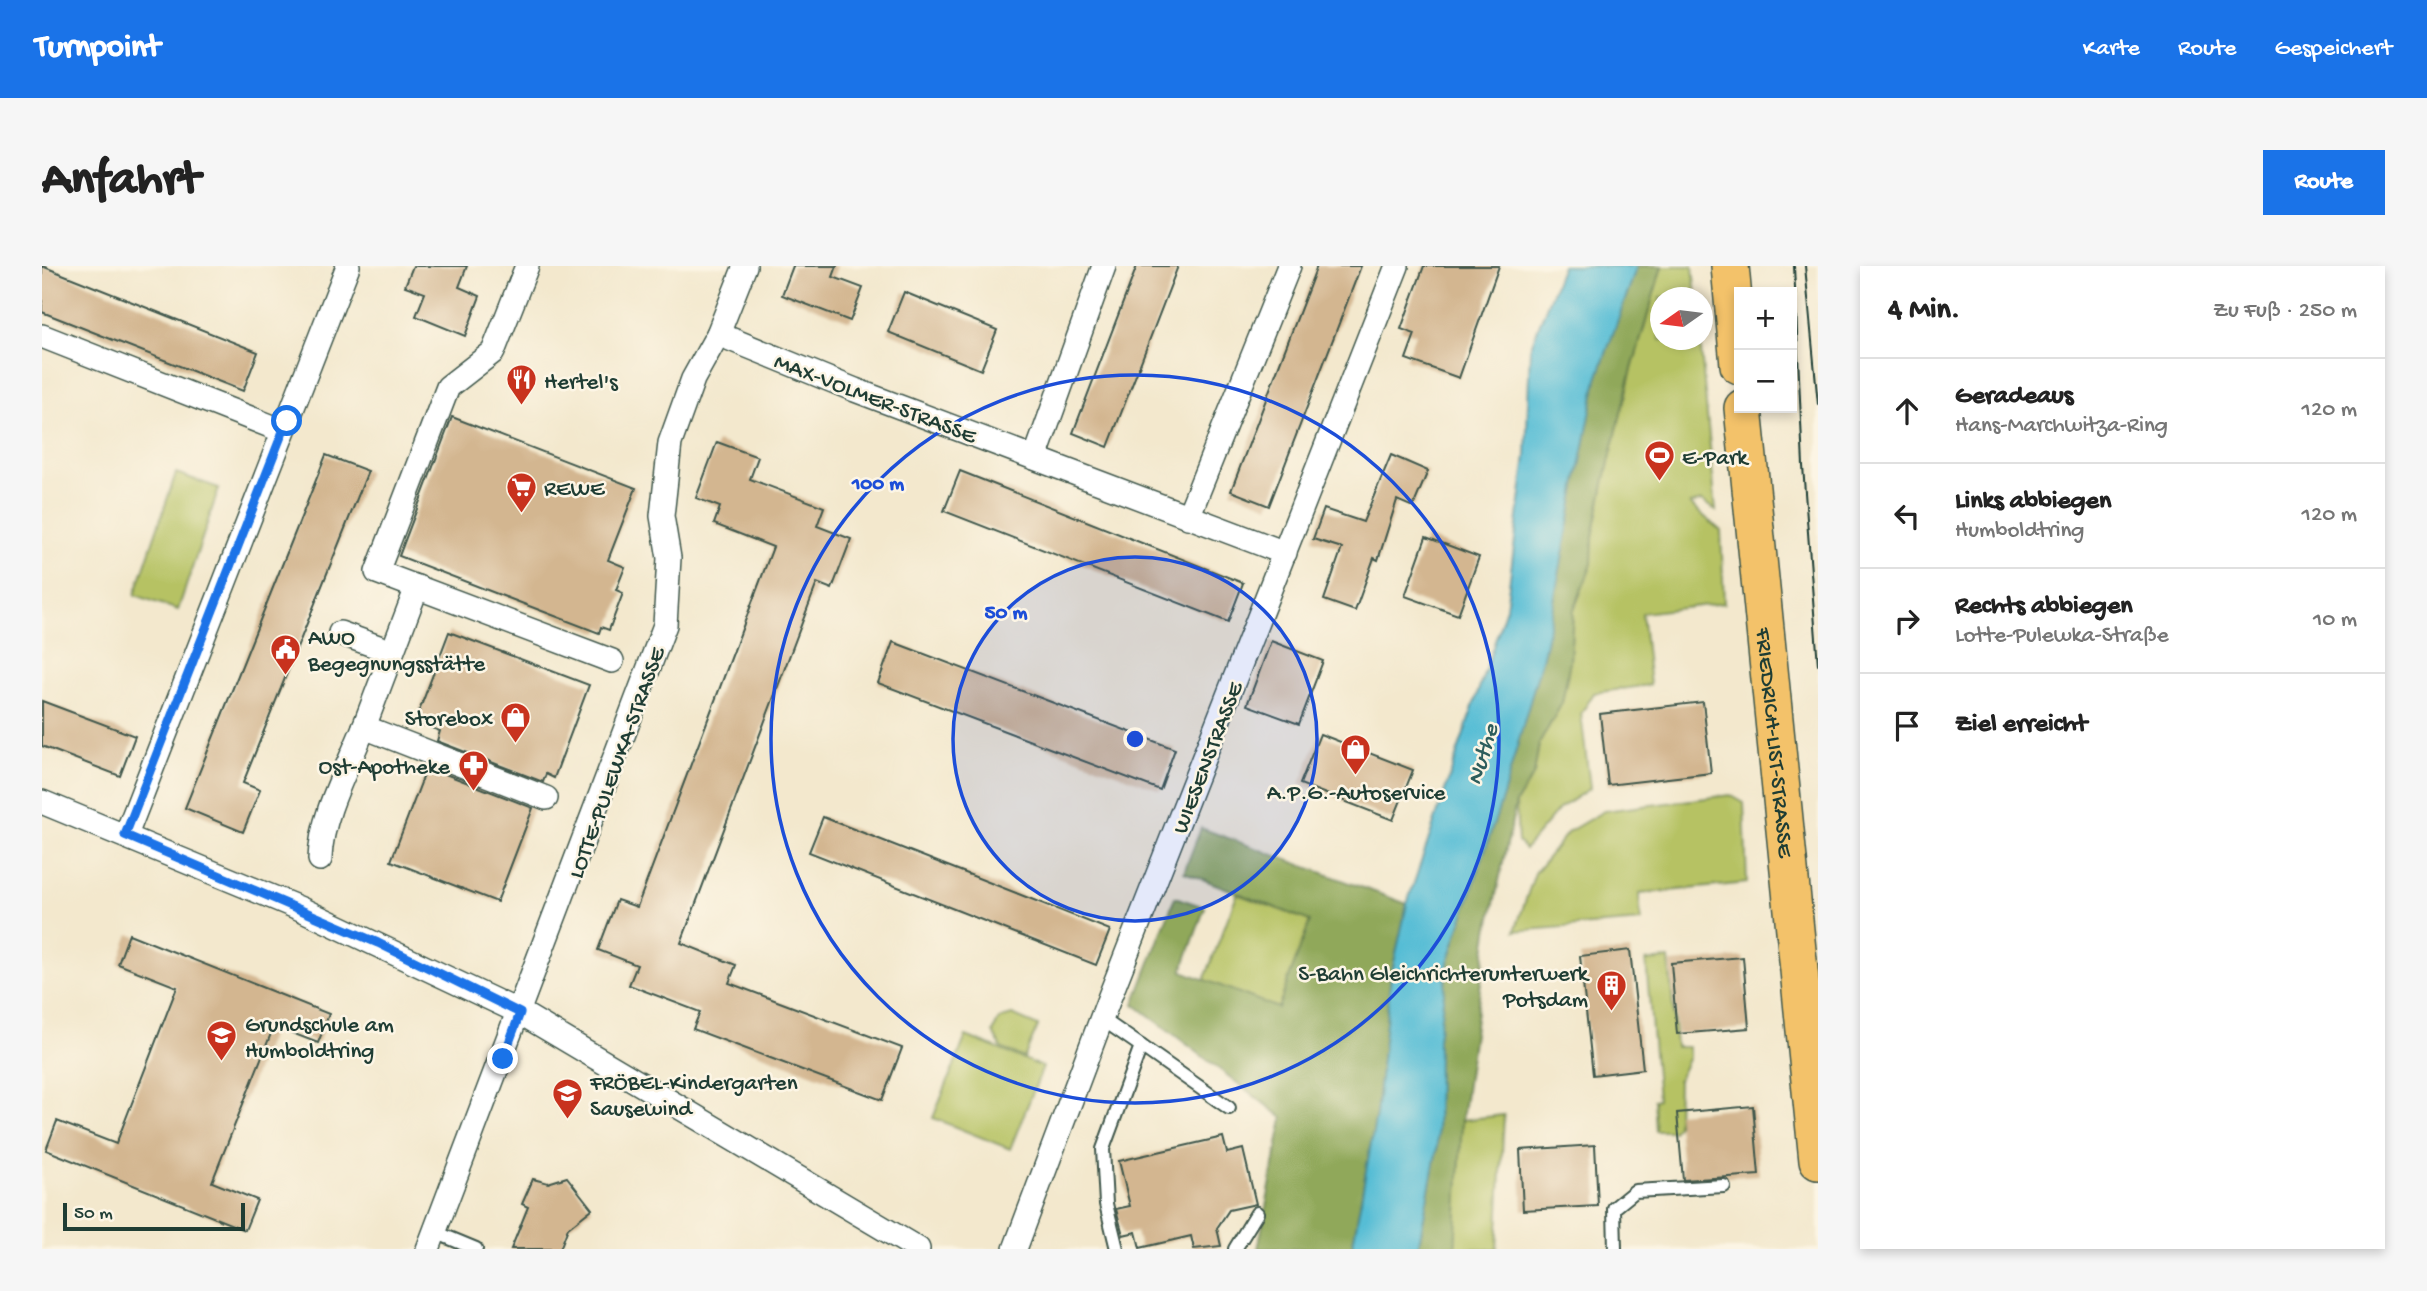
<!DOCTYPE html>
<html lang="de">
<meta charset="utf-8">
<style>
:root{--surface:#fff;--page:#f6f6f6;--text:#222;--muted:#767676;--line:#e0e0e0;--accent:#1a73e8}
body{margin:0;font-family:"Gochi Hand",sans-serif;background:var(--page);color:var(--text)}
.controls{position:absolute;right:21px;top:21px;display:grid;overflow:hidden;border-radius:0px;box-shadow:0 4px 10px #0003}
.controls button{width:63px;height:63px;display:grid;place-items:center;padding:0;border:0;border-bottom:2px solid var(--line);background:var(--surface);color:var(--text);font:35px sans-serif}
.compass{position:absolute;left:1608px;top:21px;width:63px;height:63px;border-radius:50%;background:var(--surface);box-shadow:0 4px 10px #0003;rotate:256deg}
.scale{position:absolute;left:21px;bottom:18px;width:182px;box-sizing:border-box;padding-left:7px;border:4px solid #1f3d34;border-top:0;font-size:19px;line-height:24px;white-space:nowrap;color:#1f3d34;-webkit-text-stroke:5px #fcf5e5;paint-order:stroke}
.stop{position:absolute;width:21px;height:21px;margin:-16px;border:5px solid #1a73e8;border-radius:50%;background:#fff}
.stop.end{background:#1a73e8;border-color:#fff;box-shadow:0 2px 7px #0008}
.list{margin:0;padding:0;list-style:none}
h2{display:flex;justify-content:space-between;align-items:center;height:91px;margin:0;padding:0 28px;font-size:30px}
h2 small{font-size:23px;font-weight:400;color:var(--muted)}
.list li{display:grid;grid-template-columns:46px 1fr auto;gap:21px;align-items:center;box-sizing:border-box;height:105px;padding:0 28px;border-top:2px solid var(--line)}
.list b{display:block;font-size:26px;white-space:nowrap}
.list p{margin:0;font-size:23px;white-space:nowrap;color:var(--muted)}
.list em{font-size:23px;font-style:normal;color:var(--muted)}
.icon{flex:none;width:38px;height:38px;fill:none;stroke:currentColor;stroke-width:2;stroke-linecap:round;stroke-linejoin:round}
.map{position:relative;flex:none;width:1776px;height:983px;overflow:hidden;border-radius:0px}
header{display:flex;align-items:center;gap:42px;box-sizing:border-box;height:98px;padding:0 35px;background:var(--accent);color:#fff}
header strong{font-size:33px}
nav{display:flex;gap:38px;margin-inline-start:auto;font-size:24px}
.intro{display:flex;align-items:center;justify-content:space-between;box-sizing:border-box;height:168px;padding:0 42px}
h1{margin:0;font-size:49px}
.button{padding:18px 32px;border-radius:0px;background:var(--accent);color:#fff;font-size:24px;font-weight:700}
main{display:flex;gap:42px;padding:0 42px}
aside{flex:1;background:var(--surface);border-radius:0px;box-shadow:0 4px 10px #0003}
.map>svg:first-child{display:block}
.green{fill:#b6c264;stroke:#6a804c;stroke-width:2}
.forest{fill:#90a85a;stroke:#587247;stroke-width:2}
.water{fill:#57bdd5;stroke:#3b7d84;stroke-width:2}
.building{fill:#d3b690}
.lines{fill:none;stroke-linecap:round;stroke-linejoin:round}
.lane-casing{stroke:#3f574b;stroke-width:16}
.street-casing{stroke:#3f574b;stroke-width:26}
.primary-casing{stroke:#3f574b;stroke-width:40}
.lane{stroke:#fff;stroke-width:12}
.street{stroke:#fff;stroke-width:23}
.primary{stroke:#f3c26a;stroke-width:37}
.tram{stroke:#1f3d34;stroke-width:2}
.route{stroke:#1a73e8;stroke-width:9}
.ring{fill:none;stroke:#1d4ed8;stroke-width:3.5}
.labels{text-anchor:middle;stroke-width:5;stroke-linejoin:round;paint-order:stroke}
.poi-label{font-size:23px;fill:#1f3d34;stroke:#fcf5e5;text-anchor:start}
.street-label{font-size:23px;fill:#1f3d34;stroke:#fcf5e5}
.water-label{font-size:24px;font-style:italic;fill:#2d5d5c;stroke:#fcf5e5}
.centre{fill:#1d4ed8;stroke:#fcf5e5;stroke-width:3.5}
.ring-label{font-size:21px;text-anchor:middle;font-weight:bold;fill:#1d4ed8;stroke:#fcf5e5;stroke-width:5;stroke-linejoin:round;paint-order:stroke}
</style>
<header>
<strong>Turnpoint</strong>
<nav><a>Karte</a><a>Route</a><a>Gespeichert</a></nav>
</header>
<div class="intro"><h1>Anfahrt</h1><a class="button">Route</a></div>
<main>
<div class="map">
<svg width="1776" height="983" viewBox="0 0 1776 983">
<rect width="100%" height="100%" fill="#fcf5e5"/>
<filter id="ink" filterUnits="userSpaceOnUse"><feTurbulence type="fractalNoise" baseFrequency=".0143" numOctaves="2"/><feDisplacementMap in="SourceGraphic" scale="14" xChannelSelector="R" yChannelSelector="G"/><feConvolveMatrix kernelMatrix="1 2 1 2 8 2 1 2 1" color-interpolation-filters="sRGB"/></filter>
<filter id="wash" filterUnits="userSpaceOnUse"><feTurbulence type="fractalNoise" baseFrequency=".00686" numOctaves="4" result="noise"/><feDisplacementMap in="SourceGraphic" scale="28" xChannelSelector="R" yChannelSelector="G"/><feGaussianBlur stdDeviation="1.57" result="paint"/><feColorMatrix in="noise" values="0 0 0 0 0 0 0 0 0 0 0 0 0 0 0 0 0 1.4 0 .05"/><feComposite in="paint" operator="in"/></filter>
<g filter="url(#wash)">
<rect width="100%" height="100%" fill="#f3e8cd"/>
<g class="green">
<path d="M 1620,0 L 1651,0 L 1654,31 L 1618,32 L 1618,74 L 1658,74 L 1674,245 L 1660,235 L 1648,238 L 1679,265 L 1682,337 L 1600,347 L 1608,419 L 1552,427 L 1539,448 L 1548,522 L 1517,543 L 1483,583 L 1476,576 L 1474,537 L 1492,508 L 1497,478 L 1520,437 L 1528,395 L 1531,346 L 1549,298 L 1551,270 L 1563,213 L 1588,110 Z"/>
<path d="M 134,207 L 177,222 L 136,344 L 93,329 Z"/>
<path d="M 1688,529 L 1702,537 L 1705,617 L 1597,628 L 1599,655 L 1473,665 L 1493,607 L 1526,566 L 1562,545 Z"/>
<path d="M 1195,628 L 1268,655 L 1236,743 L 1162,715 Z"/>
<path d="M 1627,693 L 1634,781 L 1646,781 L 1647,791 L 1636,814 L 1635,859 L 1631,865 L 1614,865 L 1612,834 L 1616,833 L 1604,695 Z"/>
<path d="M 970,749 L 996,760 L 982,792 L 959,782 L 951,766 L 957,753 Z"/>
<path d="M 924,770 L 1001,801 L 968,883 L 891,852 Z"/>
<path d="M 1462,849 L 1455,983 L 1413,983 L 1420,854 Z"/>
</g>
<g class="forest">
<path d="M 1595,0 L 1620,0 L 1588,110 L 1563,213 L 1551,270 L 1550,298 L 1531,346 L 1528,395 L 1520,437 L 1497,478 L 1492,508 L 1474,537 L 1446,665 L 1420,854 L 1413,983 L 1376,983 L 1395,882 L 1396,773 L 1406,696 L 1461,530 L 1502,386 L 1555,113 Z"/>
<path d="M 1159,562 L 1365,638 L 1349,710 L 1334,849 L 1310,983 L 1216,983 L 1241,852 L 1092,738 L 1133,631 L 1163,641 L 1140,705 L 1236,742 L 1268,655 L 1142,606 Z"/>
</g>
<path class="water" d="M 1520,0 L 1595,0 L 1555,113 L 1502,386 L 1461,530 L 1406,696 L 1396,773 L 1395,882 L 1376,982 L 1310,983 L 1334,849 L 1349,710 L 1365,638 L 1464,342 L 1484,190 L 1488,83 Z"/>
<g id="blocks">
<g class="building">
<path d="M 0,0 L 216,86 L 201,125 L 0,46 Z"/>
<path d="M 371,0 L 425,0 L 417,21 L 438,30 L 423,70 L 374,50 L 383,27 L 363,20 Z"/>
<path d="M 751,0 L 795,0 L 791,11 L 821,22 L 808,55 L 740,29 Z"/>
<path d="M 1095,0 L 1136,0 L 1066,181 L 1031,167 Z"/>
<path d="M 1275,0 L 1319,0 L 1227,240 L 1189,225 Z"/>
<path d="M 1382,0 L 1457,0 L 1417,112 L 1364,93 L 1373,68 L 1359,63 Z"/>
<path d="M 862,26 L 955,64 L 939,104 L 846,66 Z"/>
<path d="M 410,151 L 594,222 L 566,294 L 583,301 L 574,324 L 581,327 L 567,364 L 559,361 L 557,367 L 357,290 Z"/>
<path d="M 675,176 L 716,191 L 708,213 L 782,241 L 775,260 L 809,273 L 790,323 L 775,317 L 639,677 L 694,699 L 687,717 L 860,782 L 840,834 L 651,763 L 658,746 L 587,719 L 595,699 L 556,684 L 575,634 L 595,641 L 731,281 L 672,258 L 678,241 L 654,232 Z"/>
<path d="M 284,189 L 326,205 L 201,517 L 218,524 L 201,566 L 143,542 Z"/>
<path d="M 1349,189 L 1386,205 L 1371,241 L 1355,234 L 1336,294 L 1332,292 L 1313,345 L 1282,334 L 1300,282 L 1271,273 L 1282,243 L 1321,256 Z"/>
<path d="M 918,205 L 1201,317 L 1186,356 L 902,245 Z"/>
<path d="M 1384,271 L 1437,291 L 1416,349 L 1363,330 Z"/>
<path d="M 407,366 L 547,419 L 512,512 L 504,508 L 501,516 L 395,475 L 398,465 L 373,456 Z"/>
<path d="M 1229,375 L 1281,395 L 1257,458 L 1205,439 Z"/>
<path d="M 851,376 L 1133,483 L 1118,524 L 836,417 Z"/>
<path d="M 0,435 L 93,470 L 78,510 L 0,480 Z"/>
<path d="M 1661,436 L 1669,507 L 1566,519 L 1558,448 Z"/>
<path d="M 1278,468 L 1371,504 L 1351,554 L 1258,518 Z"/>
<path d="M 385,501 L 491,542 L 455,636 L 349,595 Z"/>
<path d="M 781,551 L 1068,664 L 1054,699 L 767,586 Z"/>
<path d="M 87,668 L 287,748 L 276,777 L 232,760 L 170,916 L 215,934 L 203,964 L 4,884 L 15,855 L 74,878 L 135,721 L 76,698 Z"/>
<path d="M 1588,684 L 1601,803 L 1551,809 L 1538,690 Z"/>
<path d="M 1701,691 L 1707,762 L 1635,768 L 1629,697 Z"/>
<path d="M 1711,840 L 1717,909 L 1641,914 L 1635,847 Z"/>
<path d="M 1181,871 L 1185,887 L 1201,883 L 1214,938 L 1187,944 L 1175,962 L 1179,980 L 1152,983 L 1149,970 L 1098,982 L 1094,966 L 1081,969 L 1074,943 L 1088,940 L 1077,895 Z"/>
<path d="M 1553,879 L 1556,940 L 1481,944 L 1478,884 Z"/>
<path d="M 525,911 L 550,943 L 526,962 L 518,983 L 469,983 L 486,941 L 480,938 L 491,913 L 506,917 Z"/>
</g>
</g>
</g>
<g filter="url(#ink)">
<use href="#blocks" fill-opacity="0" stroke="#3f574b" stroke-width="2"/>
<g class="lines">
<defs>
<g id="lane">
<path d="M 1060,753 L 1099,780 L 1061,883 L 1064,938 L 1075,983"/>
<path d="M 1099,780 L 1187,842"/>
<path d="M 393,966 L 434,983"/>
<path d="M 1193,983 L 1215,947"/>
<path d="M 1573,983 L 1572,942 L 1593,925 L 1682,920"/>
</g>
<g id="street">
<path d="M 485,0 L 451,86 L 406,121 L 335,306 L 570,395"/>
<path d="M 676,68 L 813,124 L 1243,287"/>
<path d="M 0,70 L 241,165"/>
<path d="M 993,192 L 1062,0"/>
<path d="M 1146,251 L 1247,0"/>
<path d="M 298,367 L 350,386"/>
<path d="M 322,461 L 375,321"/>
<path d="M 0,536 L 259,643 L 479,747 L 876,983"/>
<path d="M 84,569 L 306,0"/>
<path d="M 278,593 C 279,548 306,502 322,461 L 504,532"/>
<path d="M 386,983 L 623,359 L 627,292 L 620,250 L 628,177 L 651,113 L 676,68 L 703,0"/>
<path d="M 973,983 L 1068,730 L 1355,0"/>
</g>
<g id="primary">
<path d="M 1688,0 L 1697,99"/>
<path id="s1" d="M 1701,142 L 1776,895"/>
</g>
</defs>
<use href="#lane" class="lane-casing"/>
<use href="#street" class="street-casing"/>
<use href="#primary" class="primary-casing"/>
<use href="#lane" class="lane"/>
<use href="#street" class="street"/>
<use href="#primary" class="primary"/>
<g class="tram">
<path d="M 1752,0 L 1761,200 L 1776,399"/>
<path d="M 1763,0 L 1776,139"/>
</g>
</g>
</g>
<g class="lines" filter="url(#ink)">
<path class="route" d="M 245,155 L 83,569 L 336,677 L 478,747 L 461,793"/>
</g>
<circle cx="1093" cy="473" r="182" fill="#1d4ed8" fill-opacity=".12"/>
<g class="ring">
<circle cx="1093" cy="473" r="182"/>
<circle cx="1093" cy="473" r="364"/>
</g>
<defs>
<symbol id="restaurant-pin" viewBox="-11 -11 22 30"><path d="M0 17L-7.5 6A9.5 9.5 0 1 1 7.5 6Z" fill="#c8321e" stroke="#fcf5e5"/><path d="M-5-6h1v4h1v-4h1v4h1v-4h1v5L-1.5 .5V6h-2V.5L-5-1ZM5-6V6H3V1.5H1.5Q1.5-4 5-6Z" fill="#fff"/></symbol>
<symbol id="stadium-pin" viewBox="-11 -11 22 30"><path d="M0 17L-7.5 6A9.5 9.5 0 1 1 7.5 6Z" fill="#c8321e" stroke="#fcf5e5"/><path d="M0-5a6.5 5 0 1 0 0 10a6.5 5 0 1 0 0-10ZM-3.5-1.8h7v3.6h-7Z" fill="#fff"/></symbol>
<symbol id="supermarket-pin" viewBox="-11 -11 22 30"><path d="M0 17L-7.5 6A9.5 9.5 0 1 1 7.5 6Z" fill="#c8321e" stroke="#fcf5e5"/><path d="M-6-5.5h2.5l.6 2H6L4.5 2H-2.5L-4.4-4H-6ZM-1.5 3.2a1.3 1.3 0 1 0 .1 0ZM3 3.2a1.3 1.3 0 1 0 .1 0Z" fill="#fff"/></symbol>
<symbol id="civic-pin" viewBox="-11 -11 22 30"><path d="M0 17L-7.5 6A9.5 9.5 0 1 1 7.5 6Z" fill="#c8321e" stroke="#fcf5e5"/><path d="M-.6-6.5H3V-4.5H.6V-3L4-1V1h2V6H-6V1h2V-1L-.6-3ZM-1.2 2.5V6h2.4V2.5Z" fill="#fff"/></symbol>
<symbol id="shop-pin" viewBox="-11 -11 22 30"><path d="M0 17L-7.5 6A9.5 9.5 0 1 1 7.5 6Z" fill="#c8321e" stroke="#fcf5e5"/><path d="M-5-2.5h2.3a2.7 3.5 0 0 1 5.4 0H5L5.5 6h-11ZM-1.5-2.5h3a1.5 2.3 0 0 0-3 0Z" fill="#fff"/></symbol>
<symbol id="pharmacy-pin" viewBox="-11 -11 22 30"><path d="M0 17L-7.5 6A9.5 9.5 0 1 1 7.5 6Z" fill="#c8321e" stroke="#fcf5e5"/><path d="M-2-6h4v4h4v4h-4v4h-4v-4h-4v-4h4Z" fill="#fff"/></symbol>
<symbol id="building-pin" viewBox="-11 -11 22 30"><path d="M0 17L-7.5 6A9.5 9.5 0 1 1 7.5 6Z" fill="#c8321e" stroke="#fcf5e5"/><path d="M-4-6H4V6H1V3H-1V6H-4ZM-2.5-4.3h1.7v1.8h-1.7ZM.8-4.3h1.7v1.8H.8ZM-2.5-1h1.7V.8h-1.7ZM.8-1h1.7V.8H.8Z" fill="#fff"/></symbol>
<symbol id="school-pin" viewBox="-11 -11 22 30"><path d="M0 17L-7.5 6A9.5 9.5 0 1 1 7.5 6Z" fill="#c8321e" stroke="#fcf5e5"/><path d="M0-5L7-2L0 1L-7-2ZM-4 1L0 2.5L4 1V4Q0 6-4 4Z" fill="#fff"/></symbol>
</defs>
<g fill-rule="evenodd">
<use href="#restaurant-pin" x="462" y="96" width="35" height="47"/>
<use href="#stadium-pin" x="1600" y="172" width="35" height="47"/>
<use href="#supermarket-pin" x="462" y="204" width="35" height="47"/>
<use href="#civic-pin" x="226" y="366" width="35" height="47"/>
<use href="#shop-pin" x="456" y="434" width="35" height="47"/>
<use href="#shop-pin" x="1296" y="466" width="35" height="47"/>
<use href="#pharmacy-pin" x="414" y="482" width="35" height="47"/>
<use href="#building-pin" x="1552" y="702" width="35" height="47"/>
<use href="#school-pin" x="162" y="752" width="35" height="47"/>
<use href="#school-pin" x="508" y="810" width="35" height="47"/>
</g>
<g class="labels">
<g class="poi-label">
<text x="502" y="122">Hertel's</text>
<text x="1640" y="198">E-Park</text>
<text x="502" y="229">REWE</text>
<text x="266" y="378">AWO<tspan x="266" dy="26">Begegnungsstätte</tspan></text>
<text x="451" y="459" text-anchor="end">Storebox</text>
<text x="408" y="507" text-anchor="end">Ost-Apotheke</text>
<text x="1314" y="533" text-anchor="middle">A.P.G.-Autoservice</text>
<text x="1546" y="714" text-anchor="end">S-Bahn Gleichrichterunterwerk<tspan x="1546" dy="26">Potsdam</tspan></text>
<text x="203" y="765">Grundschule am<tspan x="203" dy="26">Humboldtring</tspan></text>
<text x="548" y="823">FRÖBEL-Kindergarten<tspan x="548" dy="26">Sausewind</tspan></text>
</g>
<g class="street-label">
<text transform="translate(834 131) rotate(21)" y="8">MAX-VOLMER-STRASSE</text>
<text dy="8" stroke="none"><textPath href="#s1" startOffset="336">FRIEDRICH-LIST-STRASSE</textPath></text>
<text transform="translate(1164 491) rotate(-69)" y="8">WIESENSTRASSE</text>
<text transform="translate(573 496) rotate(-70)" y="8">LOTTE-PULEWKA-STRASSE</text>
</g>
<g class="water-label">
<text transform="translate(1439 488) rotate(-73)" y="8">Nuthe</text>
</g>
</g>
<circle cx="1093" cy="473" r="10" class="centre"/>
<g class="ring-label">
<text x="836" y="223">100 m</text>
<text x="964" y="352">50 m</text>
</g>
</svg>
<div class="controls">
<button>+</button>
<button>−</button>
</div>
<svg class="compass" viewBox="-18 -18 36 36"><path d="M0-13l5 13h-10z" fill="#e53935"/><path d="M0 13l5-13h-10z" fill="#767676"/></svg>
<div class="scale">50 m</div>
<div class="stop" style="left:245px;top:155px"></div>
<div class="stop end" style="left:461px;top:793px"></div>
</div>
<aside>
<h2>4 Min.<small>Zu Fuß · 250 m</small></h2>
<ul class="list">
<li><svg class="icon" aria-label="ahead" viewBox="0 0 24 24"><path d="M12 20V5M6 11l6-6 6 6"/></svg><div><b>Geradeaus</b><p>Hans-Marchwitza-Ring</p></div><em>120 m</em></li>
<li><svg class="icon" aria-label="left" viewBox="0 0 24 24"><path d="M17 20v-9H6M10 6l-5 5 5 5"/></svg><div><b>Links abbiegen</b><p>Humboldtring</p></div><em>120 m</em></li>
<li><svg class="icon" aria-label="right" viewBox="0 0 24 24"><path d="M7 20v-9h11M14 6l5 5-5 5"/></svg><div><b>Rechts abbiegen</b><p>Lotte-Pulewka-Straße</p></div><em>10 m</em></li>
<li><svg class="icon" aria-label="arrive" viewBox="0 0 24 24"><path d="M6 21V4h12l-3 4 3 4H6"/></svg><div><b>Ziel erreicht</b></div></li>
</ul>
</aside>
</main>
